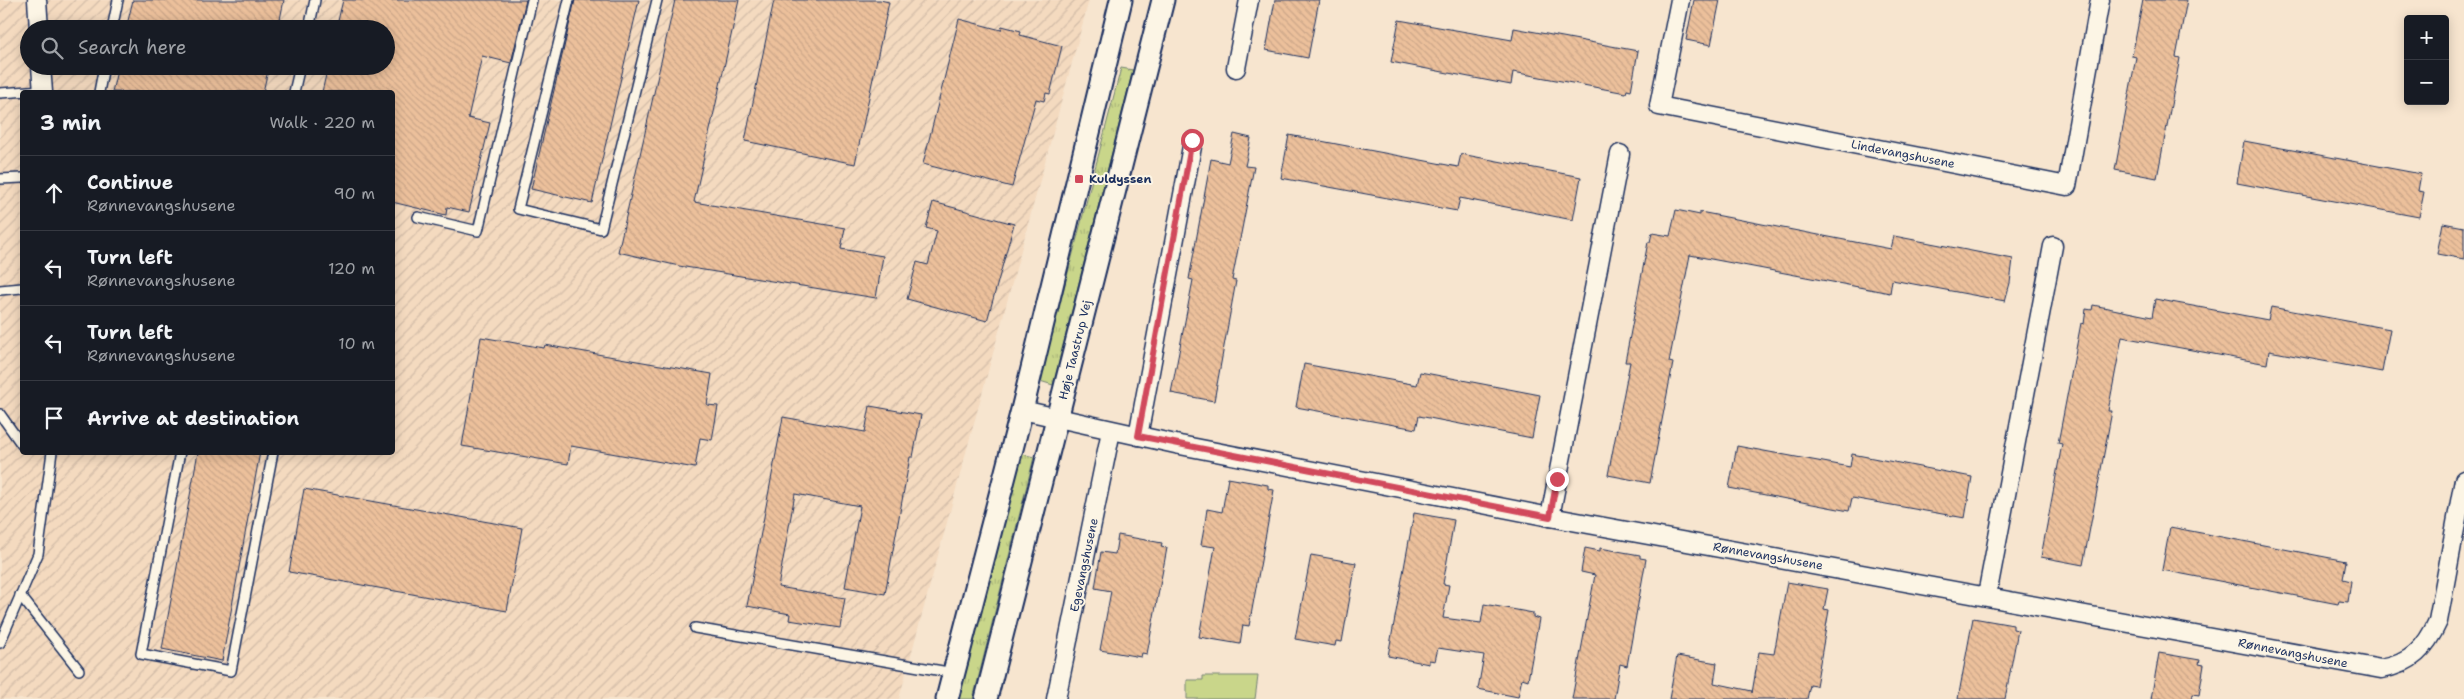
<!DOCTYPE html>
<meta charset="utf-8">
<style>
:root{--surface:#171b24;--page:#242831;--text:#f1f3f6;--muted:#9ea1a6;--line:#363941}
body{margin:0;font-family:"Shantell Sans",sans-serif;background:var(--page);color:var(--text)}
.controls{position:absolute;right:15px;top:15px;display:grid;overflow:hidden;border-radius:5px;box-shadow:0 2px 12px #0003}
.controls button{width:45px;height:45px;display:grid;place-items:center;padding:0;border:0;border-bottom:1px solid var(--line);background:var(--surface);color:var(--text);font:25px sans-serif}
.stop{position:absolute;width:15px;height:15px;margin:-11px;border:4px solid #d1495b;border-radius:50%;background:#fff}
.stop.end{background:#d1495b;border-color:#fff;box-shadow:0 1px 5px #0008}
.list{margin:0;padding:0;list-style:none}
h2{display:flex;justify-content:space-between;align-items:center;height:65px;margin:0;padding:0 20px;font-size:21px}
h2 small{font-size:16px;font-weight:400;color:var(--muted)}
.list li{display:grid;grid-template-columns:32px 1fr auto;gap:15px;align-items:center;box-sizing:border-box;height:75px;padding:0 20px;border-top:1px solid var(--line)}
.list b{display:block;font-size:19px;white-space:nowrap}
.list p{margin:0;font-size:16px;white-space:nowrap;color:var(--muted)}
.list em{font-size:16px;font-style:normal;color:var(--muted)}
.icon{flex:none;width:28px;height:28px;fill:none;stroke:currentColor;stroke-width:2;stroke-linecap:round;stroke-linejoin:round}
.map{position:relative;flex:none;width:2464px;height:699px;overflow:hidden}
.search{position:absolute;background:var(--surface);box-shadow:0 2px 12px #0003;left:20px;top:20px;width:375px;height:55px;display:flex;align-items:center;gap:12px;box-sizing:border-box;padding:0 18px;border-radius:28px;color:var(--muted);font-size:19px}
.panel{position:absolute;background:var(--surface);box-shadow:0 2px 12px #0003;left:20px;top:90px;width:375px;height:365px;border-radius:5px}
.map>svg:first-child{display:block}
.industrial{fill:url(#industrial-furrows);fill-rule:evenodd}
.grass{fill:url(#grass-tufts);stroke:#728274}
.green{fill:#c9d68a;stroke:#728274}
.building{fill:url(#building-back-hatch);stroke:#1b2f5e}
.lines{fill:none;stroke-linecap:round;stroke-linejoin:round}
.service-casing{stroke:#1b2f5e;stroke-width:12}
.minor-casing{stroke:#1b2f5e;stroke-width:21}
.tertiary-casing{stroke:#1b2f5e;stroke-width:25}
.service{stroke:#fcf5e5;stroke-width:9}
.minor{stroke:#fcf5e5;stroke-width:18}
.tertiary{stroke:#fcf5e5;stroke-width:21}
.route{stroke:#d1495b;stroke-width:6}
.poi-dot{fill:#d1495b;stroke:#fcf5e5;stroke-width:2}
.labels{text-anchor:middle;stroke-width:4;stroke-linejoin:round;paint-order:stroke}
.street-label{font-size:12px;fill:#1b2f5e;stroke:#fcf5e5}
.poi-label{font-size:12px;font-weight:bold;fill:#1b2f5e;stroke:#fcf5e5;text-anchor:start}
</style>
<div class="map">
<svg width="2464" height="699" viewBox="0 0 2464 699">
<defs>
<pattern id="industrial-furrows" width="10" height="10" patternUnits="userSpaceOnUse" patternTransform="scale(1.25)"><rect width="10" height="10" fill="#f4dabf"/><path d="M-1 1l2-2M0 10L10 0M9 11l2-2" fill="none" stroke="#d1bba7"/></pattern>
<pattern id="grass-tufts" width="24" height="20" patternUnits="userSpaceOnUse" patternTransform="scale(1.25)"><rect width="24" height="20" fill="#c9d68a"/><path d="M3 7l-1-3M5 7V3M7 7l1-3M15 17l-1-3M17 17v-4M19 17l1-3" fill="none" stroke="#acb87a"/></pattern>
<pattern id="building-back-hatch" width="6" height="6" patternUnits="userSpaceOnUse" patternTransform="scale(1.25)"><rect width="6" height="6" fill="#ecc09b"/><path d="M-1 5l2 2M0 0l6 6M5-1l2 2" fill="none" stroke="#caa588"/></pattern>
</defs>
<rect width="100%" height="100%" fill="#f7e5cf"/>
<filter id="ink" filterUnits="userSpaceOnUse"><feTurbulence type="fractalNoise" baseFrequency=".02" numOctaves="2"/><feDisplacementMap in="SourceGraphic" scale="10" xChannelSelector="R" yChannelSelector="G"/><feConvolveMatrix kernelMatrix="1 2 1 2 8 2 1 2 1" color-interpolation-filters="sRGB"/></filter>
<g filter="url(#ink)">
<path class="industrial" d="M 0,0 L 1089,0 L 899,699 L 0,699 ZM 29,29 L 386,29 L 386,66 L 29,66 ZM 22,92 L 392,92 L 392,452 L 22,452 Z"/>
<g class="grass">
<path d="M 1121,68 L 1133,70 L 1053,385 L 1040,381 Z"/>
<path d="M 1022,454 L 1034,457 L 973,699 L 959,699 Z"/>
</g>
<path class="green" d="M 1203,676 L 1258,676 L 1255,699 L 1187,699 L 1187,680 L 1203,680 Z"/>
<g class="building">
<path d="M 133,0 L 284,0 L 278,29 L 126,29 Z"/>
<path d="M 343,0 L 526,0 L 511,63 L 482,56 L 468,118 L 490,123 L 469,212 L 447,207 L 446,215 L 392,202 L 392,92 L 322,92 L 328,66 L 386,66 L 386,29 L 336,29 Z"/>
<path d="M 575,0 L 639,0 L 592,203 L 531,189 Z"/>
<path d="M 675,0 L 739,0 L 694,202 L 845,228 L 841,249 L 883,256 L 876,298 L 679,266 L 618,252 Z"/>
<path d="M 774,0 L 880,0 L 889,2 L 855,164 L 745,141 Z"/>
<path d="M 1275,0 L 1319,0 L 1308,58 L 1266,50 Z"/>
<path d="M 1694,0 L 1720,0 L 1711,45 L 1686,40 Z"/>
<path d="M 2143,0 L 2187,0 L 2176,57 L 2180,58 L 2157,178 L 2115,170 L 2136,57 L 2132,56 Z"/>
<path d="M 959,19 L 1001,30 L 1002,26 L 1021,31 L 1020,35 L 1062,46 L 1050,94 L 1046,93 L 1044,101 L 1036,99 L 1012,187 L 923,164 Z"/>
<path d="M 1399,20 L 1512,40 L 1514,28 L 1638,51 L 1631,91 L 1627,90 L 1626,93 L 1513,72 L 1511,85 L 1391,62 Z"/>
<path d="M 118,66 L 269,66 L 263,92 L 112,92 Z"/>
<path d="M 1234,134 L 1251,138 L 1245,166 L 1254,167 L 1232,280 L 1236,281 L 1214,401 L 1171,393 L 1193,280 L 1189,279 L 1211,159 L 1228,163 Z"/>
<path d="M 1289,135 L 1458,167 L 1461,154 L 1581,177 L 1573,220 L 1460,198 L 1457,211 L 1281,178 Z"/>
<path d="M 2244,141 L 2421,174 L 2418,191 L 2424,192 L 2419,217 L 2237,183 Z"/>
<path d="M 933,202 L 1014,224 L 987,321 L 907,299 L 917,262 L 928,265 L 937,231 L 926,228 Z"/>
<path d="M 1676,210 L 1700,215 L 1700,212 L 1891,249 L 1894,236 L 2013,259 L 2010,283 L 2005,301 L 1892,280 L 1890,293 L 1690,255 L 1669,362 L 1673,363 L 1650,483 L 1608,475 L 1630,362 L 1625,362 L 1648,242 L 1650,242 L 1652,233 L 1670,236 Z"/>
<path d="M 2443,223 L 2464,227 L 2464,259 L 2437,254 Z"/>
<path d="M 2155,299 L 2268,320 L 2271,307 L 2390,329 L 2382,372 L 2269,351 L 2267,364 L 2122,337 L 2108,411 L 2112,411 L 2083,565 L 2041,557 L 2062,444 L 2058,443 L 2081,323 L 2084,324 L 2086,309 L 2092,310 L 2093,305 L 2152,317 Z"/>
<path d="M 481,337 L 544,348 L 545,345 L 712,374 L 707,405 L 718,406 L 712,440 L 700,438 L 695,468 L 571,446 L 568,464 L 462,446 Z"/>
<path d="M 1304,364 L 1417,385 L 1420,372 L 1540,395 L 1532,438 L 1419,416 L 1416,429 L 1296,407 Z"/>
<path d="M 870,406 L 921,415 L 913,457 L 910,457 L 885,594 L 845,587 L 860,506 L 795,494 L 778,587 L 845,598 L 840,628 L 789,620 L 790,614 L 747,606 L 783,417 L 865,432 Z"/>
<path d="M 1737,446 L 1850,467 L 1852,454 L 1972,477 L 1965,518 L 1852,498 L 1849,511 L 1729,488 Z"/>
<path d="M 198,452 L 260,452 L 222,661 L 162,649 Z"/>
<path d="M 1228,478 L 1268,485 L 1268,489 L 1274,490 L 1249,626 L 1243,625 L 1240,644 L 1199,637 L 1215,547 L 1201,545 L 1205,523 L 1207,509 L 1222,512 Z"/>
<path d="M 304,489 L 522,528 L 507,611 L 289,572 Z"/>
<path d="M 1414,513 L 1454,520 L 1443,584 L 1449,585 L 1443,618 L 1481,623 L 1484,604 L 1533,613 L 1533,617 L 1539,619 L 1528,680 L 1522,678 L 1518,697 L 1478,689 L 1484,655 L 1438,648 L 1435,661 L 1429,660 L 1429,664 L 1388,656 Z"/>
<path d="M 2170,527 L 2346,561 L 2343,579 L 2351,581 L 2348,602 L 2339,601 L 2338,604 L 2162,570 Z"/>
<path d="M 1118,535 L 1162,543 L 1161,547 L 1167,548 L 1147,654 L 1142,653 L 1141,657 L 1100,650 L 1111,591 L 1095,588 L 1101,552 L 1115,554 Z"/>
<path d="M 1585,548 L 1600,551 L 1600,548 L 1640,555 L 1640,558 L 1646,559 L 1627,666 L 1620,664 L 1614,699 L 1572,699 L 1595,575 L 1581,572 Z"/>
<path d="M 1311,555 L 1356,563 L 1342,642 L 1336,641 L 1335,646 L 1295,639 Z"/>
<path d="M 1787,582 L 1828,589 L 1824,609 L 1829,610 L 1816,686 L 1810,685 L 1807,699 L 1669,699 L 1677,656 L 1717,663 L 1714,683 L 1752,691 L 1752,693 L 1759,652 L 1774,654 Z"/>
<path d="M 1973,618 L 2013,625 L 2013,629 L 2018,630 L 2005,699 L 1958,699 Z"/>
<path d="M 2159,653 L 2200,660 L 2199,664 L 2204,665 L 2199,695 L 2193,694 L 2192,699 L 2151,699 Z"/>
</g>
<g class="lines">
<defs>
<g id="service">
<path d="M 569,0 L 518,209 L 601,229 L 657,0"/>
<path d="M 112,29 L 118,0"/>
<path d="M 309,29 L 315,0"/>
<path d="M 99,92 L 104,66"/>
<path d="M 294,92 L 300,66"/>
<path d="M 0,93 L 43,90"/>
<path d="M 0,179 L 22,178"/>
<path d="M 418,217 L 478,231 L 532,0"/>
<path d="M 0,290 L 22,288"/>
<path d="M 0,414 L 22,445"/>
<path d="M 180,452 L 141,654 L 231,671 L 273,452"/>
<path d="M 20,595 L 79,670"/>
<path d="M 695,628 L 954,673"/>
<path d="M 0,643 L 38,554 L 52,452"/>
</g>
<g id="minor">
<path d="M 37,0 L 39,29"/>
<path d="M 1680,0 L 1659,106 L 2067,186 L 2100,0"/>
<path d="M 41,66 L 43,92"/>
<path d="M 1236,68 L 1249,0"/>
<path d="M 1022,410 L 1180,445 L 1550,517 L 2381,669 C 2411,664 2426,648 2438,621 L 2464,480"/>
<path d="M 1138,436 L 1193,141"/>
<path d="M 1550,517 L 1620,154"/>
<path d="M 1987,595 L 2053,246"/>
<path d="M 1056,699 L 1111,431"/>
</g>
<g id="tertiary">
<path d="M 947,699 L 1022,410 L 1121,0"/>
<path d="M 986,699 L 1163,0"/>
</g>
</defs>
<use href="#service" class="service-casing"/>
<use href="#minor" class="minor-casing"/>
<use href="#tertiary" class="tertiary-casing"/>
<use href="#service" class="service"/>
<use href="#minor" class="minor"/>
<use href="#tertiary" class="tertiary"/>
</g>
</g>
<g class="lines" filter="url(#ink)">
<path class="route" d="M 1192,140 L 1138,436 L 1550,517 L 1557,479"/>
</g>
<rect class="poi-dot" x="1074" y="174" width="10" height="10" rx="2.5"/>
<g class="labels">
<g class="street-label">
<text transform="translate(1903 154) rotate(11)" y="4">Lindevangshusene</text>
<text transform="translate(1075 350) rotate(-76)" y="4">Høje Taastrup Vej</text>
<text transform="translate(1768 556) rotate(10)" y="4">Rønnevangshusene</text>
<text transform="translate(1084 565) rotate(-78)" y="4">Egevangshusene</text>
<text transform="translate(2293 653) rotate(11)" y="4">Rønnevangshusene</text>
</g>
<g class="poi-label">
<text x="1089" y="183">Kuldyssen</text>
</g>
</g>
</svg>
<div class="controls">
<button>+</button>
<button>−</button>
</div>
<div class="stop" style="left:1192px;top:140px"></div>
<div class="stop end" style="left:1557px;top:479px"></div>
<div class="search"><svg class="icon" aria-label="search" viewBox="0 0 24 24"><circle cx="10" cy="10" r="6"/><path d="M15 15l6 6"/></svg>Search here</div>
<section class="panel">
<h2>3 min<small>Walk · 220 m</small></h2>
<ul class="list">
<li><svg class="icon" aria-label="ahead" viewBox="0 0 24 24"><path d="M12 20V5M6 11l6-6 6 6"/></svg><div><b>Continue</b><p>Rønnevangshusene</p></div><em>90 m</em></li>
<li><svg class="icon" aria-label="left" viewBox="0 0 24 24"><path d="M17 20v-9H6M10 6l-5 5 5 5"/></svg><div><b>Turn left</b><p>Rønnevangshusene</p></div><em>120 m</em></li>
<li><svg class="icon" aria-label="left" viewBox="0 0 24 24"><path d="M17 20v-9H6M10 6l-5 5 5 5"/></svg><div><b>Turn left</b><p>Rønnevangshusene</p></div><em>10 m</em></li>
<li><svg class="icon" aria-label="arrive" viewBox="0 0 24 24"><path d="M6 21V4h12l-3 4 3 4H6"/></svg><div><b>Arrive at destination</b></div></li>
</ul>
</section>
</div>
